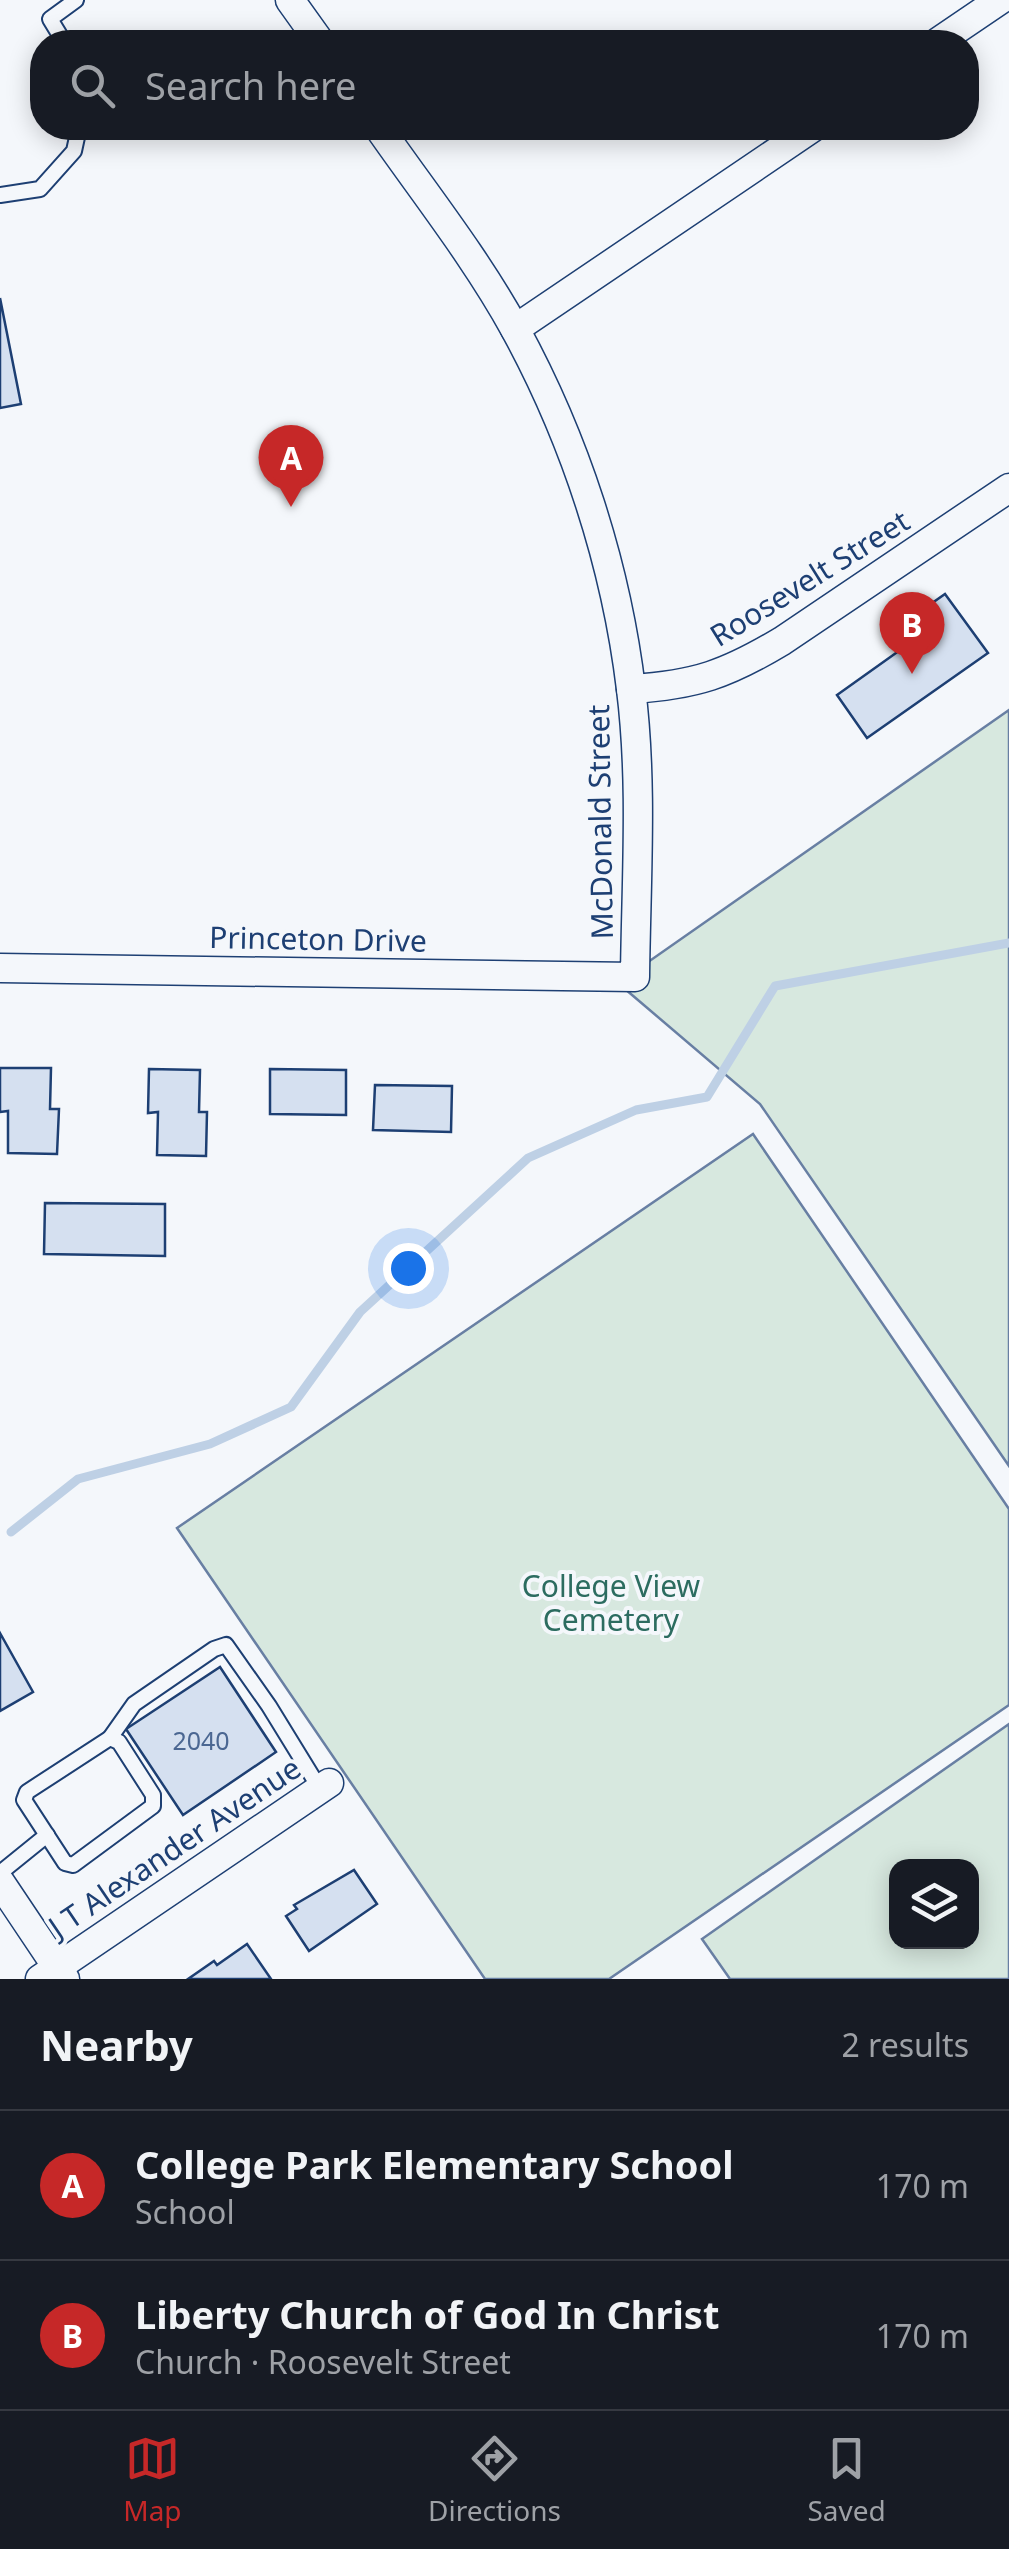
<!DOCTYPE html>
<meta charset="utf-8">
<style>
:root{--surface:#171b24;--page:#20242c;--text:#f1f3f6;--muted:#9ea1a6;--line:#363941;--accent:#c62828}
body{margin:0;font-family:"Noto Sans",sans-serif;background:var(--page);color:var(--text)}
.controls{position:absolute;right:30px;bottom:30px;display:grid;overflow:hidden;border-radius:20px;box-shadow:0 5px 25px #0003}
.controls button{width:90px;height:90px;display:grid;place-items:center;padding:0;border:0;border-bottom:2px solid var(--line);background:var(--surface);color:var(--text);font:50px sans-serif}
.you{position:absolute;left:408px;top:1268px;width:35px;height:35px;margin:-25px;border:8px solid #fff;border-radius:50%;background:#1a73e8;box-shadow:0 0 0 15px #1a73e833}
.badge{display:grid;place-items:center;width:65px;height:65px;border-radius:50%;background:var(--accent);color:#fff;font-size:32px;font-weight:700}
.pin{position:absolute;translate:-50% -82px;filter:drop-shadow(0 2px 5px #0008)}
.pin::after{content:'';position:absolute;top:52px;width:35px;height:30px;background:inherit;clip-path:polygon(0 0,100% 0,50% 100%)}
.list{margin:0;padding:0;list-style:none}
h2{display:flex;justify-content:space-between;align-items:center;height:130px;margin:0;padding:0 40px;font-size:42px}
h2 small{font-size:32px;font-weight:400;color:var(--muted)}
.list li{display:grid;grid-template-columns:65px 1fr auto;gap:30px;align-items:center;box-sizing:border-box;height:150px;padding:0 40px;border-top:2px solid var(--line)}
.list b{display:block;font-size:38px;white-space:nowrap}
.list p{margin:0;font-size:32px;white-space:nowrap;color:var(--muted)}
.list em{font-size:32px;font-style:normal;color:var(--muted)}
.icon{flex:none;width:55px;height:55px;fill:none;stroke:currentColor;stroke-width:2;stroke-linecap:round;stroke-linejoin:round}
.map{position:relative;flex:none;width:1009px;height:1979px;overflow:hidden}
.search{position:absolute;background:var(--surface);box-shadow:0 5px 25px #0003;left:30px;right:30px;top:30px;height:110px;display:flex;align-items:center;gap:25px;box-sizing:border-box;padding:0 35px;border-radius:40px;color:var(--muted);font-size:38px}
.sheet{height:430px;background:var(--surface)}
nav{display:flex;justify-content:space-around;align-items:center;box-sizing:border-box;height:140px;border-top:2px solid var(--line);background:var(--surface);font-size:28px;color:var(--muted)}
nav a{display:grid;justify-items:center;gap:5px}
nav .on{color:var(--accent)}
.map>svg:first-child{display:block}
.green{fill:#d7e8df;stroke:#687fa3;stroke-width:2.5;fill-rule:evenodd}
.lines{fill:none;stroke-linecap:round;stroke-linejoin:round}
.stream{stroke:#bed0e5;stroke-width:9}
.building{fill:#d5e0f0;stroke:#1d3f73;stroke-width:2.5}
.service-casing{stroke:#1d3f73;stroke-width:18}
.minor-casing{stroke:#1d3f73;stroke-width:31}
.service{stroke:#f4f7fb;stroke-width:14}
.minor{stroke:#f4f7fb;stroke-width:28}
.labels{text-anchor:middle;stroke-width:8;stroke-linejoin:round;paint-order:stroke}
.number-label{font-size:25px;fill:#4b6792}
.street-label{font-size:30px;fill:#1d3f73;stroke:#f4f7fb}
.park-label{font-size:30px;fill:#2c6c60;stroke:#f4f7fb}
</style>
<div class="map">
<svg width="1009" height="1979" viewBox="0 0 1009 1979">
<rect width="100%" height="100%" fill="#f4f7fb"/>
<g class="green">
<path d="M 1009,710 L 1009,1466 L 760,1104 L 618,983 Z"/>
<path d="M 753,1134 L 1009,1509 L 1009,1705 L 609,1979 L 485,1979 L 177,1528 Z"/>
<path d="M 1009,1724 L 1009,1979 L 730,1979 L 702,1939 ZM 972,1866 L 972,1942 L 896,1942 L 896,1866 Z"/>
</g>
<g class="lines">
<path class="stream" d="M 11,1532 L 78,1479 L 210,1444 L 291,1407 L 360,1312 L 528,1158 L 636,1110 L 707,1097 L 775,986 L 1009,943"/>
</g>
<g class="building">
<path d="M 0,298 L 21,404 L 0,408 Z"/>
<path d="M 945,594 L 988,653 L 867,738 L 837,695 L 910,643 L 898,627 Z"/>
<path d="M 0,1068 L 51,1068 L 50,1109 L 59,1109 L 57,1154 L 8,1153 L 8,1111 L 0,1112 Z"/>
<path d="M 149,1069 L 200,1070 L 199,1112 L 207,1112 L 206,1156 L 157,1155 L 158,1112 L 148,1113 Z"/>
<path d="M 270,1069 L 346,1070 L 346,1115 L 270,1114 Z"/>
<path d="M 375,1085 L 452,1086 L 451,1132 L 373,1130 Z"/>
<path d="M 45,1203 L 165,1204 L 165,1256 L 44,1254 Z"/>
<path d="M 0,1633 L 33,1692 L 0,1711 Z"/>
<path d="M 220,1667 L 276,1752 L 183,1815 L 126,1729 Z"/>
<path d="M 354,1870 L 377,1904 L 309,1951 L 286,1916 L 297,1909 L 294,1905 Z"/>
<path d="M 247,1944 L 271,1979 L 188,1979 L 214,1961 L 217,1965 Z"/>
</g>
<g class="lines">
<defs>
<g id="service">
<path d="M 64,42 L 50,19 L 76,0"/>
<path d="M 0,195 L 40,189 L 74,151 L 79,128"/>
<path d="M 110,1738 L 119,1742 L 153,1795 L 153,1806 L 73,1865 L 65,1863 L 24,1800 L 27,1792 Z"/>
<path d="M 110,1738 L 134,1704 L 214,1649 L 226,1645 L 269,1706 L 320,1789"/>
<path d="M 0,1873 L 47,1835"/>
</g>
<g id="minor">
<path d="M 290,0 L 320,42"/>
<path d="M 938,42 L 1000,0"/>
<path d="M 515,329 L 812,128"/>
<path d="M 631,689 C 696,685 727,674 782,641 L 1009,488"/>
<path d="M 0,968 L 635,977 C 636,882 643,784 631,689 C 616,564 575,439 515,329 C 476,258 425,194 379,128"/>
<path d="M 0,1882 L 65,1979"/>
<path d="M 40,1979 L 329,1783"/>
</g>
</defs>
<use href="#service" class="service-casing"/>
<use href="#minor" class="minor-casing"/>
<use href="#service" class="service"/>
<use href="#minor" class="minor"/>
</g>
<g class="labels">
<g class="number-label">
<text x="201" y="1750">2040</text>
</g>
<g class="street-label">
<text transform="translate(810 579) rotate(-32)" y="10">Roosevelt Street</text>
<text transform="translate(601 822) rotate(-91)" y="10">McDonald Street</text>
<text transform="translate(318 940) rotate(1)" y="10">Princeton Drive</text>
<text transform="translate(175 1848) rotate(-34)" y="10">J T Alexander Avenue</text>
</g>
<g class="park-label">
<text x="611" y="1597">College View<tspan x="611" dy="34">Cemetery</tspan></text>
</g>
</g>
</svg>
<div class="controls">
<button><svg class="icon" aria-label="layers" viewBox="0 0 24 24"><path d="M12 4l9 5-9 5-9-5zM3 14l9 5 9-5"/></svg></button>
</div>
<div class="you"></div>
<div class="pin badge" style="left:291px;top:507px">A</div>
<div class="pin badge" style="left:912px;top:674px">B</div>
<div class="search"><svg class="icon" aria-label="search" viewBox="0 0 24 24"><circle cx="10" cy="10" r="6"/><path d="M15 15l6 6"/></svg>Search here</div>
</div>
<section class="sheet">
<h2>Nearby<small>2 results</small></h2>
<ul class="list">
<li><span class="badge">A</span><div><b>College Park Elementary School</b><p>School</p></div><em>170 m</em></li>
<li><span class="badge">B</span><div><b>Liberty Church of God In Christ</b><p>Church · Roosevelt Street</p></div><em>170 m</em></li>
</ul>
</section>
<nav>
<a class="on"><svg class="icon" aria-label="map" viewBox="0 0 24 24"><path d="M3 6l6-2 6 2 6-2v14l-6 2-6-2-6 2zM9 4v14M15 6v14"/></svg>Map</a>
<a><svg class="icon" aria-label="directions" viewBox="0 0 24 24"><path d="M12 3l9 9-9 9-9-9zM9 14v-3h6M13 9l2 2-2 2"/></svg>Directions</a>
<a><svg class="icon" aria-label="saved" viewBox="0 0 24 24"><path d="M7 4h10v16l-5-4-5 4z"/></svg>Saved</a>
</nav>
